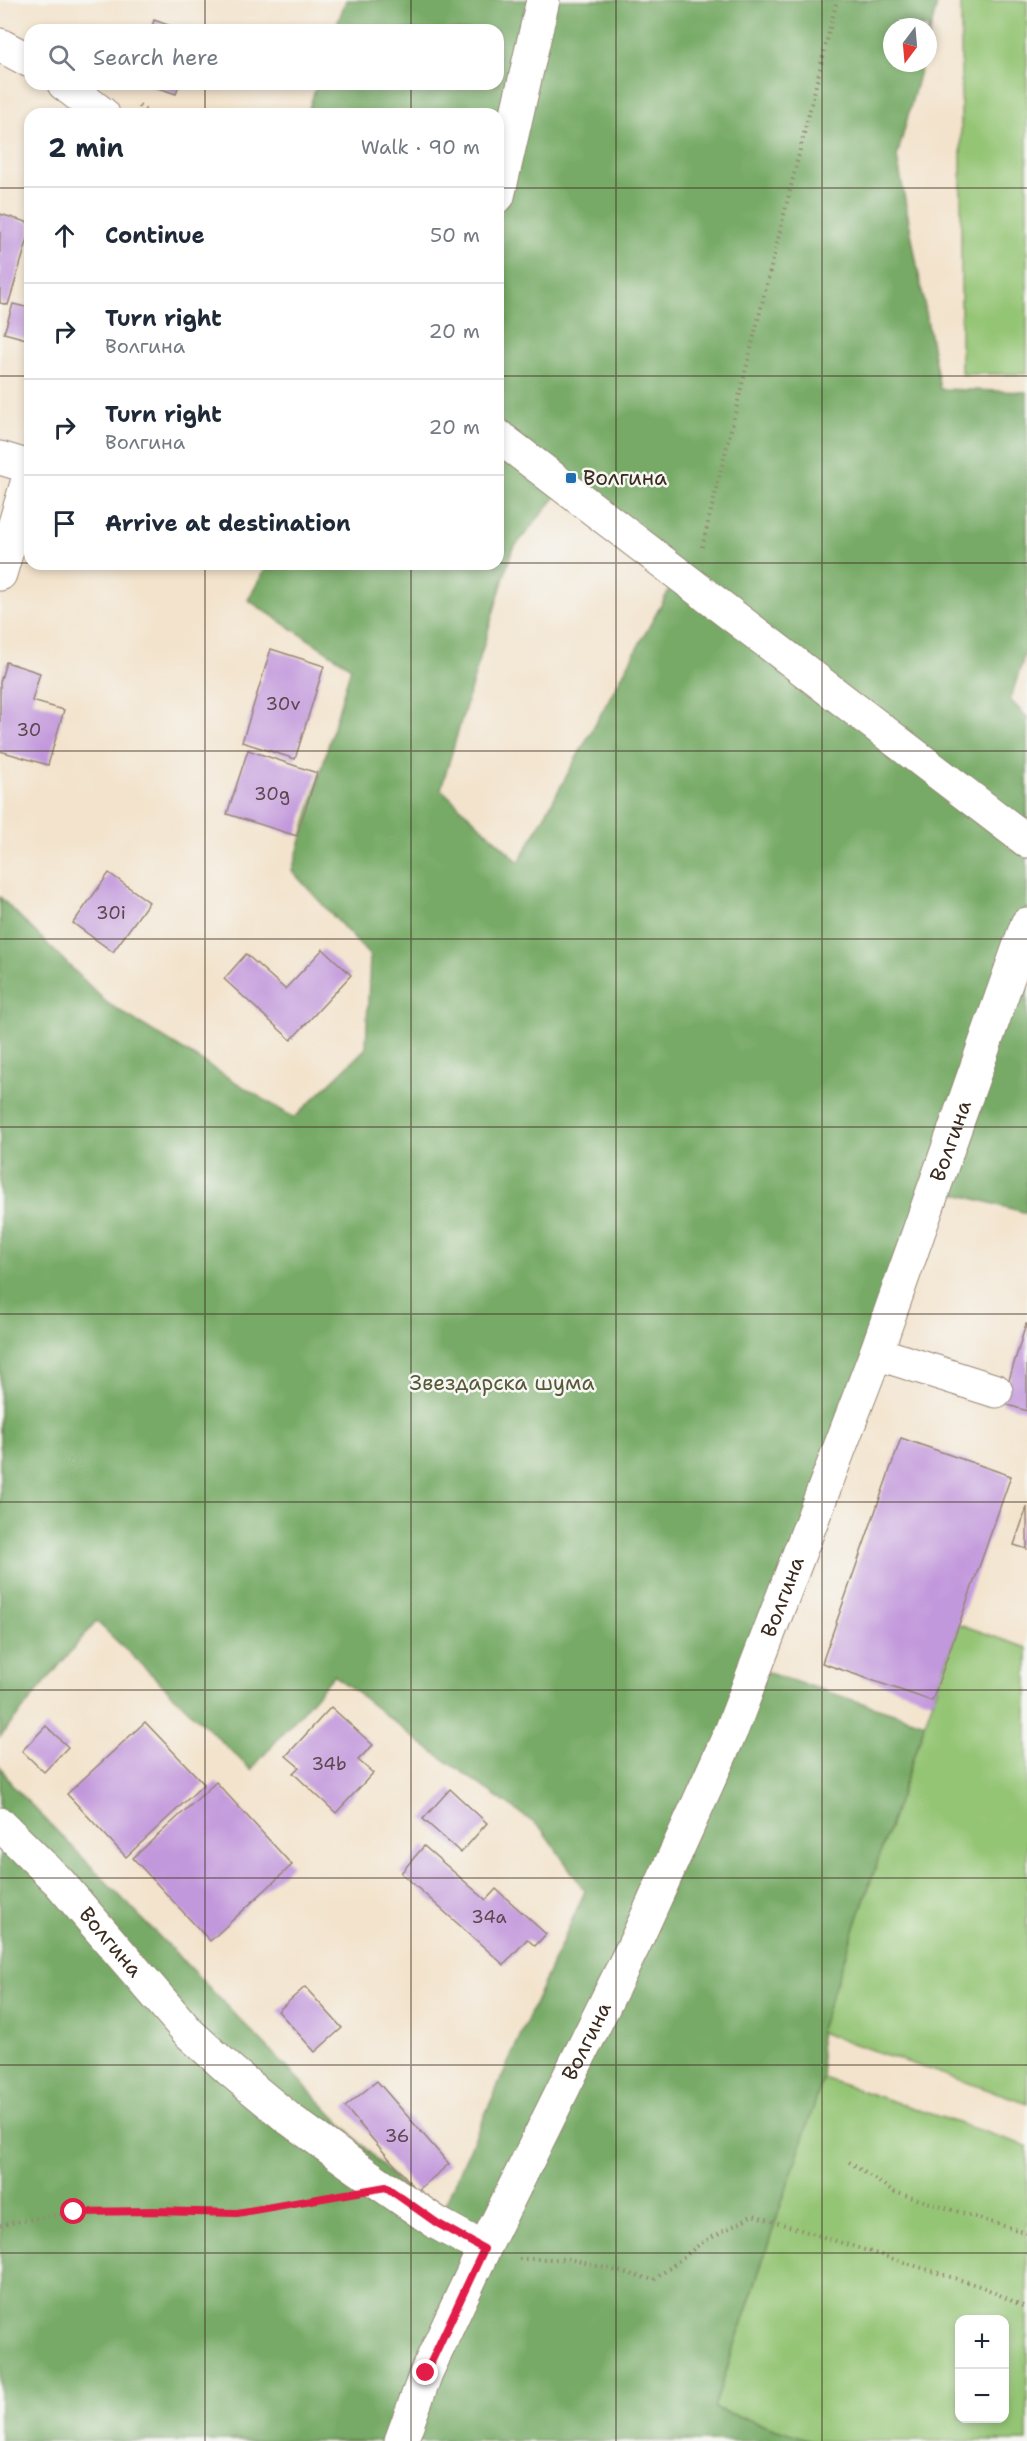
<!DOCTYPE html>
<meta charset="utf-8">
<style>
:root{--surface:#fff;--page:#f6f6f7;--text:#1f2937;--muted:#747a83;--line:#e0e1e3}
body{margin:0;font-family:"Shantell Sans",sans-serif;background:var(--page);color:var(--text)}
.controls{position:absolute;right:18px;bottom:18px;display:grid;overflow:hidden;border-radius:12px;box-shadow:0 3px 9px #0003}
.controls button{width:54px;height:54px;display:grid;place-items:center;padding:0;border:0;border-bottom:2px solid var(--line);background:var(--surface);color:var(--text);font:30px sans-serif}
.compass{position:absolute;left:883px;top:18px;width:54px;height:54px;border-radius:50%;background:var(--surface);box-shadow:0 3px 9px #0003;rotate:196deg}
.stop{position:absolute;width:18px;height:18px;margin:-14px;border:4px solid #e11d48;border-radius:50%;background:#fff}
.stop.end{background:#e11d48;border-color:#fff;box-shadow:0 2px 6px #0008}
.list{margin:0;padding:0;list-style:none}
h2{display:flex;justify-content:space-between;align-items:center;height:78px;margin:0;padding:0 24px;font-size:26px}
h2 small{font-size:20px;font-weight:400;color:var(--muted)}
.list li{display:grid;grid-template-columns:39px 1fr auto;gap:18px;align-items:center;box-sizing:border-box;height:96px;padding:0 24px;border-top:2px solid var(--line)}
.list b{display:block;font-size:22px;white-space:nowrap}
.list p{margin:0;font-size:20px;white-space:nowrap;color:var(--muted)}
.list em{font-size:20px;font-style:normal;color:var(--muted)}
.icon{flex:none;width:33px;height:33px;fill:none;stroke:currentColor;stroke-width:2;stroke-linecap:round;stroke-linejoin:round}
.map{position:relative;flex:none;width:1027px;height:2441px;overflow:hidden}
.search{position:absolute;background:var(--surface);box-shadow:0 3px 9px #0003;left:24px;top:24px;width:480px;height:66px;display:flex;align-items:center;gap:15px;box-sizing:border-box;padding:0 21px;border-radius:18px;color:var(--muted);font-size:22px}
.panel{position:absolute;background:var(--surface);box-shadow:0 3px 9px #0003;left:24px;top:108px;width:480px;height:462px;border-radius:18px}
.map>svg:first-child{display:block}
.green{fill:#94c575;stroke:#68784a;stroke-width:1.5;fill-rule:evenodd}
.forest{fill:#7a6;stroke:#596a42;stroke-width:1.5;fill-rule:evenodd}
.building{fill:#c298dc}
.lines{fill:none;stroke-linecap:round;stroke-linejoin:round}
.minor-casing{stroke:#978675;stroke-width:35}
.path{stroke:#978675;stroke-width:4;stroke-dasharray:1.5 4.5;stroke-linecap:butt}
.minor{stroke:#fff;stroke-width:33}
.route{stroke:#e11d48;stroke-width:8}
.grid{fill:none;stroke:#3b2a1e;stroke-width:1.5;stroke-opacity:0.55}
.poi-dot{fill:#1f6fb2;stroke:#f6f6f2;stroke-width:2}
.labels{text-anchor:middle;stroke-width:5;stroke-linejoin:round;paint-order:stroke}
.number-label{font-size:18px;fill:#5d464e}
.poi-label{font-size:21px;fill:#3b2a1e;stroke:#f6f6f2;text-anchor:start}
.street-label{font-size:21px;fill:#3b2a1e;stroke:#f6f6f2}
.park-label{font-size:21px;fill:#565838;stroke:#f6f6f2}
</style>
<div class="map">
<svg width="1027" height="2441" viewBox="0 0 1027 2441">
<rect width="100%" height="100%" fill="#f6f6f2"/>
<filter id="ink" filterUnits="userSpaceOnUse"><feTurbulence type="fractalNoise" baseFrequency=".0167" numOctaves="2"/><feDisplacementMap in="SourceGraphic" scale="12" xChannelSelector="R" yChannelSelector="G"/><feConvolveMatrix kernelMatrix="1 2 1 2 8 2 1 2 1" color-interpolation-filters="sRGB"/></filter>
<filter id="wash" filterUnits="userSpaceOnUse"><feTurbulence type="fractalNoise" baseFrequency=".008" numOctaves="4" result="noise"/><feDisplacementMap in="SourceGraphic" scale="24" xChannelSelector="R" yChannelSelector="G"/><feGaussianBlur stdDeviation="1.35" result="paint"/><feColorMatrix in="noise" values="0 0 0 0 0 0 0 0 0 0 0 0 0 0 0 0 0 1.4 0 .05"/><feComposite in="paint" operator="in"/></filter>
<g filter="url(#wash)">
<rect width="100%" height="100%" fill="#f3e3cc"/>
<g class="green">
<rect x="961" y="1" width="66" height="373"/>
<path d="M 959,1624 L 1027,1648 L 1027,2103 L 819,2032 Z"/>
<path d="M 823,2078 L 1027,2146 L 1027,2441 L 813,2441 L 714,2408 ZM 960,2320 L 1004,2320 L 1004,2418 L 960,2418 Z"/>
</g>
<path class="forest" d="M 346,0 L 938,0 L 928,40 L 928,27 L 892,27 L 892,63 L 922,63 L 897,157 L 940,389 L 1027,392 L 1027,648 L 1010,700 L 1027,717 L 1027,1213 L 935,1188 L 756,1669 L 925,1723 L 819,2032 L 823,2078 L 714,2408 L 813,2441 L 0,2441 L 0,1766 L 12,1785 L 437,2222 L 585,1891 L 541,1828 L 421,1743 L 334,1675 L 251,1770 L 96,1621 L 0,1737 L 0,897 L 107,1003 L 294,1118 L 366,1048 L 370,956 L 292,871 L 351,667 L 248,600 L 268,564 L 498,564 L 498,114 L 307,114 L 317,84 L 498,84 L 498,30 L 335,30 ZM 571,478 L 678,574 L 519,862 L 441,789 L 512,550 Z"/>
<g id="blocks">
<g class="building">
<path d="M 154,20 L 182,30 L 151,30 Z"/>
<path d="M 146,84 L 179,84 L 176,94 Z"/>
<path d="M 0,214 L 30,223 L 30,232 L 8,305 L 0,303 Z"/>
<path d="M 13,304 L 30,308 L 30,340 L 4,333 Z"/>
<path d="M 271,649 L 324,666 L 295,759 L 242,742 Z"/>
<path d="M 6,662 L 40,673 L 32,701 L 64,710 L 48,765 L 0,751 L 0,682 Z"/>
<path d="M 248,750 L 317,773 L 297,836 L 227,814 Z"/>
<path d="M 109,873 L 149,902 L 113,952 L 73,923 Z"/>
<path d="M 323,949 L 351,975 L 291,1040 L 224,979 L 246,954 L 285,989 Z"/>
<path d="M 1026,1324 L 1027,1324 L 1027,1411 L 1002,1403 Z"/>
<path d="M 901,1438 L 1011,1476 L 932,1701 L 822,1663 Z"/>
<path d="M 1027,1507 L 1027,1549 L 1014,1545 Z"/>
<path d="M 331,1707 L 373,1745 L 358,1760 L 373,1773 L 336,1813 L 293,1773 L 299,1767 L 286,1756 Z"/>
<path d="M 145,1722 L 204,1784 L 126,1857 L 67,1794 Z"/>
<path d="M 46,1726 L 68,1747 L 44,1772 L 22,1751 Z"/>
<path d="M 216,1782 L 292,1865 L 210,1941 L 133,1858 Z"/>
<path d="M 450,1789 L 487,1823 L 461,1853 L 423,1819 Z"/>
<path d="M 424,1846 L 486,1900 L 496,1889 L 546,1934 L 535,1946 L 527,1939 L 504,1965 L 401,1873 Z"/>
<path d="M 305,1987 L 342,2028 L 315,2052 L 278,2011 Z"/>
<path d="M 377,2081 L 449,2164 L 417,2191 L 345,2107 Z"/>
</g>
</g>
</g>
<g filter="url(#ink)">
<use href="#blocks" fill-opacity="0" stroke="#978675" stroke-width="1.5"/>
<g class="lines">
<defs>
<g id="minor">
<path d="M 0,45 L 30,61"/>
<path d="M 64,84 L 103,114"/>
<path d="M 498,196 L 543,0"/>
<path d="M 498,436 L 1027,841"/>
<path d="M 0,458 L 30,467"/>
<path d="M 0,574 L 30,473"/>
<path d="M 876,1353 L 996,1391"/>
<path id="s1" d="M 0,1824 L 59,1882 L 189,2033 L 231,2071 L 288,2118 L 353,2165 L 437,2223 L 484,2249"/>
<path id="s2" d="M 401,2441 L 426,2373 L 484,2249 L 635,1943 L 732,1729 L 876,1353 L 1027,924"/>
</g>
</defs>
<use href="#minor" class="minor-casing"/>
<g class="path">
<path d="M 139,106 L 151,114"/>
<path d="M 702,547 L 837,0"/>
<path d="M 849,2162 L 894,2192 L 1027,2233"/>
<path d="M 0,2225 L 73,2212 L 153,2211 L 237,2213 L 333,2196"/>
<path d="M 519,2259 L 569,2259 L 654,2280 L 700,2244 L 753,2215 L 983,2287 L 1027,2308"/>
</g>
<use href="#minor" class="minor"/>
</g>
</g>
<g class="lines" filter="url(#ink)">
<path class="route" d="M 74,2212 L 153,2211 L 237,2213 L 386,2187 L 437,2223 L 484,2249 L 426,2373"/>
</g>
<path class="grid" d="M 205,0 L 205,30M 411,0 L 411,30M 616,0 L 616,2441M 822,0 L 822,2441M 205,84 L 205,114M 411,84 L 411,114M 0,188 L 30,188M 498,188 L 1027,188M 0,376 L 30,376M 498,376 L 1027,376M 0,563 L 30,563M 498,563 L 1027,563M 205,564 L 205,2441M 411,564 L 411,2441M 0,751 L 1027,751M 0,939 L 1027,939M 0,1127 L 1027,1127M 0,1314 L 1027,1314M 0,1502 L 1027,1502M 0,1690 L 1027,1690M 0,1878 L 1027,1878M 0,2065 L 1027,2065M 0,2253 L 1027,2253"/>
<rect class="poi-dot" x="565" y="472" width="12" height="12" rx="3"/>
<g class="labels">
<g class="number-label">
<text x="283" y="710">30v</text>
<text x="29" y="736">30</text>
<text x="272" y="800">30g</text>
<text x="111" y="919">30i</text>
<text x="329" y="1770">34b</text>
<text x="489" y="1923">34a</text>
<text x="397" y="2142">36</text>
</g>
<g class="poi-label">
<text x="583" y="485">Волгина</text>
</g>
<g class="street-label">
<text dy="7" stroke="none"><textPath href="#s2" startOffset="1413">Волгина</textPath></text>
<text dy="7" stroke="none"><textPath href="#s2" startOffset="927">Волгина</textPath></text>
<text dy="7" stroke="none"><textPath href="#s1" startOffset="162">Волгина</textPath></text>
<text dy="7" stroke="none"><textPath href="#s2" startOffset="441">Волгина</textPath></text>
</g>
<g class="park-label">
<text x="502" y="1390">Звездарска шума</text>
</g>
</g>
</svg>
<div class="controls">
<button>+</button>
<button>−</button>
</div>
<svg class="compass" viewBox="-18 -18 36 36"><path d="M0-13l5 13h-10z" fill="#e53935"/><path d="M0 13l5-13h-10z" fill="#747a83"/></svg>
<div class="stop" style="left:74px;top:2212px"></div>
<div class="stop end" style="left:426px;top:2373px"></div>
<div class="search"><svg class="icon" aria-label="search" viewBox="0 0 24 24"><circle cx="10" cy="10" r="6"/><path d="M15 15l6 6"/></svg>Search here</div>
<section class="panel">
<h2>2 min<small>Walk · 90 m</small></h2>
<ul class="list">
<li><svg class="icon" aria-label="ahead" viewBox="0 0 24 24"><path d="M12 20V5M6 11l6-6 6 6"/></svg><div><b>Continue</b></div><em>50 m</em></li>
<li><svg class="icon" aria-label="right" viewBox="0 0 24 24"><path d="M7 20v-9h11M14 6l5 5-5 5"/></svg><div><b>Turn right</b><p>Волгина</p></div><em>20 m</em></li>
<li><svg class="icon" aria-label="right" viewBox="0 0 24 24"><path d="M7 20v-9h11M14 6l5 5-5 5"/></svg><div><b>Turn right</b><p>Волгина</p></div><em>20 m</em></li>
<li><svg class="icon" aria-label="arrive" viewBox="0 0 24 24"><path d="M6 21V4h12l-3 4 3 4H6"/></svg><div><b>Arrive at destination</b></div></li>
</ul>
</section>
</div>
